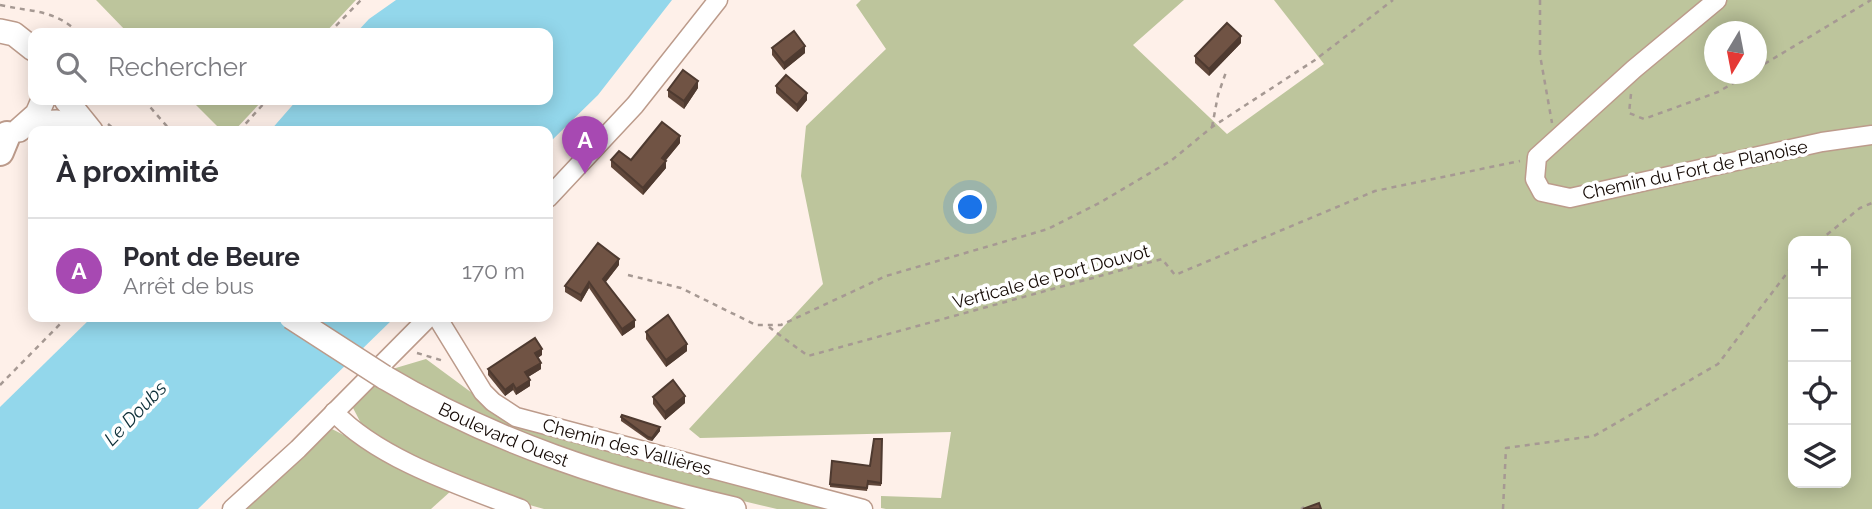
<!DOCTYPE html>
<html lang="fr">
<meta charset="utf-8">
<style>
:root{--surface:#fff;--page:#f2f2f3;--text:#2b2b33;--muted:#7c7c81;--line:#e1e1e2;--accent:#a749b2}
body{margin:0;font-family:Raleway,sans-serif;background:var(--page);color:var(--text)}
.controls{position:absolute;right:21px;bottom:21px;display:grid;overflow:hidden;border-radius:14px;box-shadow:0 4px 18px #0003}
.controls button{width:63px;height:63px;display:grid;place-items:center;padding:0;border:0;border-bottom:2px solid var(--line);background:var(--surface);color:var(--text);font:35px sans-serif}
.compass{position:absolute;left:1704px;top:21px;width:63px;height:63px;border-radius:50%;background:var(--surface);box-shadow:0 4px 18px #0003;rotate:190deg}
.you{position:absolute;left:971px;top:208px;width:24px;height:24px;margin:-18px;border:5px solid #fff;border-radius:50%;background:#1a73e8;box-shadow:0 0 0 10px #1a73e833}
.badge{display:grid;place-items:center;width:46px;height:46px;border-radius:50%;background:var(--accent);color:#fff;font-size:23px;font-weight:700}
.pin{position:absolute;translate:-50% -58px;filter:drop-shadow(0 2px 4px #0008)}
.pin::after{content:'';position:absolute;top:37px;width:24px;height:21px;background:inherit;clip-path:polygon(0 0,100% 0,50% 100%)}
.list{margin:0;padding:0;list-style:none}
h2{display:flex;justify-content:space-between;align-items:center;height:91px;margin:0;padding:0 28px;font-size:30px}
h2 small{font-size:23px;font-weight:400;color:var(--muted)}
.list li{display:grid;grid-template-columns:46px 1fr auto;gap:21px;align-items:center;box-sizing:border-box;height:105px;padding:0 28px;border-top:2px solid var(--line)}
.list b{display:block;font-size:26px;white-space:nowrap}
.list p{margin:0;font-size:23px;white-space:nowrap;color:var(--muted)}
.list em{font-size:23px;font-style:normal;color:var(--muted)}
.icon{flex:none;width:38px;height:38px;fill:none;stroke:currentColor;stroke-width:2;stroke-linecap:round;stroke-linejoin:round}
.map{position:relative;flex:none;width:1872px;height:509px;overflow:hidden}
.search{position:absolute;background:var(--surface);box-shadow:0 4px 18px #0003;left:28px;top:28px;width:525px;height:77px;display:flex;align-items:center;gap:18px;box-sizing:border-box;padding:0 24px;border-radius:14px;color:var(--muted);font-size:26px}
.panel{position:absolute;background:var(--surface);box-shadow:0 4px 18px #0003;left:28px;top:126px;width:525px;height:196px;border-radius:14px}
.map>svg:first-child{display:block}
.green{fill:#bdc59c;fill-rule:evenodd}
.water{fill:#93d7eb}
.lines{fill:none;stroke-linecap:round;stroke-linejoin:round}
.minor-casing{stroke:#bc9b8b;stroke-width:21}
.major-casing{stroke:#bc9b8b;stroke-width:26}
.highway-casing{stroke:#bc9b8b;stroke-width:30}
.path{stroke:#a69993;stroke-width:2.5;stroke-dasharray:5 5;stroke-linecap:butt}
.minor{stroke:#fff;stroke-width:18}
.major{stroke:#fff;stroke-width:23}
.highway{stroke:#fff;stroke-width:26}
.major-bridge-casing{stroke:#bc9b8b;stroke-width:26;stroke-linecap:butt}
.major-bridge{stroke:#fff;stroke-width:23}
.wall{fill:#60473a}
.shaded-wall{fill:#4e3a30}
.building{fill:#705344;stroke:#4e3a30;stroke-width:2}
.labels{text-anchor:middle;stroke-width:7;stroke-linejoin:round;paint-order:stroke}
.street-label{font-size:18px;fill:#150a05;stroke:#fff}
.water-label{font-size:19px;font-style:italic;fill:#0d2f38;stroke:#fff}
</style>
<div class="map">
<svg width="1872" height="509" viewBox="0 0 1872 509">
<rect width="100%" height="100%" fill="#fef0e9"/>
<g class="green">
<path d="M 96,0 L 356,0 L 325,33 L 128,33 Z"/>
<path d="M 861,0 L 1184,0 L 1133,45 L 1227,134 L 1324,64 L 1274,0 L 1872,0 L 1872,509 L 886,509 L 881,508 L 881,496 L 941,498 L 951,432 L 700,438 L 689,429 L 823,284 L 801,176 L 806,126 L 886,49 L 856,5 ZM 1714,32 L 1756,32 L 1756,74 L 1714,74 ZM 1793,241 L 1846,241 L 1846,483 L 1793,483 Z"/>
<path d="M 191,100 L 263,100 L 234,131 L 222,131 Z"/>
<path d="M 426,359 L 506,418 L 838,509 L 777,509 L 664,482 L 584,459 L 479,418 L 389,370 Z"/>
<path d="M 377,383 L 691,509 L 544,509 L 508,499 L 403,454 L 365,431 L 352,406 Z"/>
<path d="M 328,427 L 452,490 L 431,509 L 245,509 Z"/>
</g>
<g class="water">
<path d="M 396,0 L 672,0 L 598,95 L 548,144 L 548,131 L 270,131 L 297,100 L 548,100 L 548,33 L 356,33 L 369,19 Z"/>
<path d="M 92,317 L 395,317 L 198,509 L 0,509 L 0,407 Z"/>
</g>
<g class="lines">
<defs>
<g id="minor">
<path d="M 1717,0 L 1634,69 L 1537,157 L 1535,179 L 1542,192 L 1570,198 L 1822,142 L 1872,135"/>
<path d="M 548,198 L 635,105 L 718,0"/>
<path d="M 437,317 L 483,392 L 493,402 L 516,417 L 863,509"/>
<path d="M 334,412 C 378,459 461,486 521,509"/>
<path d="M 232,509 L 298,449 L 429,317"/>
</g>
<g id="major">
<path d="M 0,31 L 14,34 L 33,49"/>
<path d="M 66,100 L 91,131"/>
<path d="M 29,123 L 57,122 L 90,131"/>
<path d="M 19,130 L 37,114 L 43,100"/>
<path id="s1" d="M 384,377 C 493,442 611,480 734,509"/>
</g>
<path id="highway" d="M 0,152 L 7,135"/>
</defs>
<use href="#minor" class="minor-casing"/>
<use href="#major" class="major-casing"/>
<use href="#highway" class="highway-casing"/>
<g class="path">
<path d="M 1540,0 L 1540,55 L 1552,123"/>
<path d="M 0,5 C 31,12 54,9 79,33"/>
<path d="M 329,33 L 361,0"/>
<path d="M 1756,69 L 1871,0"/>
<path d="M 1631,94 L 1629,113 L 1644,119 L 1718,92 L 1749,74"/>
<path d="M 144,100 L 171,131"/>
<path d="M 108,124 L 116,131"/>
<path d="M 1212,127 L 1218,95 L 1226,72"/>
<path d="M 239,131 L 267,100"/>
<path d="M 1819,241 L 1860,208 L 1872,203"/>
<path d="M 628,275 L 681,288 L 756,325 L 781,325 L 886,276 L 1048,229 L 1101,202 L 1172,160 L 1212,127 L 1315,60 L 1393,0"/>
<path d="M 769,327 L 808,356 L 1162,259 L 1175,275 L 1375,191 L 1520,161"/>
<path d="M 417,353 L 444,361"/>
<path d="M 0,385 L 67,317"/>
<path d="M 1301,509 L 1304,507"/>
<path d="M 1503,509 L 1506,448 L 1594,436 L 1718,364 L 1793,265"/>
</g>
<use href="#minor" class="minor"/>
<use href="#major" class="major"/>
<use href="#highway" class="highway"/>
<defs>
<path id="major-bridge" d="M 291,317 L 384,377"/>
</defs>
<use href="#major-bridge" class="major-bridge-casing"/>
<use href="#major-bridge" class="major-bridge"/>
</g>
<g class="wall">
<path d="M 1241,43 L 1209,76 L 1195,63 L 1195,56 Z"/>
<path d="M 772,48 L 805,53 L 784,70 L 772,55 Z"/>
<path d="M 776,86 L 807,100 L 797,112 L 776,93 Z"/>
<path d="M 698,88 L 684,109 L 668,97 L 668,90 Z"/>
<path d="M 680,143 L 665,161 L 666,168 L 643,195 L 611,167 L 611,160 L 631,160 Z"/>
<path d="M 619,265 L 606,282 L 635,327 L 622,336 L 589,288 L 581,302 L 565,292 L 565,286 Z"/>
<path d="M 510,317 L 522,317 L 516,322 Z"/>
<path d="M 646,332 L 687,351 L 666,367 L 646,339 Z"/>
<path d="M 542,355 L 537,358 L 541,369 L 528,377 L 530,386 L 516,395 L 513,390 L 505,396 L 488,375 L 488,369 Z"/>
<path d="M 653,397 L 685,403 L 665,420 L 653,404 Z"/>
<path d="M 621,417 L 660,431 L 652,441 L 648,440 L 621,421 Z"/>
<path d="M 882,439 L 881,486 L 868,485 L 867,491 L 830,487 L 830,484 L 870,466 Z"/>
</g>
<g class="shaded-wall">
<path d="M 1241,36 L 1241,43 L 1209,76 L 1209,69 Z"/>
<path d="M 805,46 L 805,53 L 784,70 L 784,63 Z"/>
<path d="M 698,81 L 698,88 L 684,109 L 684,101 Z"/>
<path d="M 807,93 L 807,100 L 797,112 L 797,105 Z"/>
<path d="M 680,136 L 680,143 L 662,165 L 662,158 Z"/>
<path d="M 666,161 L 666,168 L 643,195 L 643,188 Z"/>
<path d="M 619,259 L 619,265 L 603,285 L 603,279 Z"/>
<path d="M 589,282 L 589,288 L 581,302 L 581,295 Z"/>
<path d="M 635,320 L 635,327 L 622,336 L 622,329 Z"/>
<path d="M 687,344 L 687,351 L 666,367 L 666,360 Z"/>
<path d="M 542,349 L 542,355 L 535,360 L 535,353 Z"/>
<path d="M 541,363 L 541,369 L 525,379 L 525,372 Z"/>
<path d="M 530,380 L 530,386 L 516,395 L 516,389 Z"/>
<path d="M 513,384 L 513,390 L 505,396 L 505,390 Z"/>
<path d="M 685,396 L 685,403 L 665,420 L 665,412 Z"/>
<path d="M 660,427 L 660,431 L 652,441 L 652,438 Z"/>
</g>
<g class="building">
<path d="M 1227,23 L 1241,36 L 1209,69 L 1195,56 Z"/>
<path d="M 794,31 L 805,46 L 784,63 L 772,48 Z"/>
<path d="M 683,70 L 698,81 L 684,101 L 668,90 Z"/>
<path d="M 786,75 L 807,93 L 797,105 L 776,86 Z"/>
<path d="M 662,122 L 680,136 L 662,158 L 666,161 L 643,188 L 611,160 L 619,151 L 631,160 Z"/>
<path d="M 598,243 L 619,259 L 603,279 L 635,320 L 622,329 L 589,282 L 581,295 L 565,286 Z"/>
<path d="M 668,315 L 687,344 L 666,360 L 646,332 Z"/>
<path d="M 535,338 L 542,349 L 535,353 L 541,363 L 525,372 L 530,380 L 516,389 L 513,384 L 505,390 L 488,369 Z"/>
<path d="M 673,380 L 685,396 L 665,412 L 653,397 Z"/>
<path d="M 622,415 L 660,427 L 652,438 L 648,437 L 621,417 Z"/>
<path d="M 874,439 L 882,439 L 881,483 L 868,481 L 867,488 L 830,484 L 832,461 L 870,466 Z"/>
<path d="M 1319,503 L 1321,509 L 1303,509 Z"/>
</g>
<g class="labels">
<g class="street-label">
<text transform="translate(1695 170) rotate(-12)" y="6">Chemin du Fort de Planoise</text>
<text transform="translate(1051 277) rotate(-15)" y="6">Verticale de Port Douvot</text>
<text dy="6" stroke="none"><textPath href="#s1" startOffset="133">Boulevard Ouest</textPath></text>
<text transform="translate(627 447) rotate(15)" y="6">Chemin des Vallières</text>
</g>
<g class="water-label">
<text transform="translate(135 413) rotate(-46)" y="7">Le Doubs</text>
</g>
</g>
</svg>
<div class="controls">
<button>+</button>
<button>−</button>
<button><svg class="icon" aria-label="locate" viewBox="0 0 24 24"><circle cx="12" cy="12" r="6"/><path d="M12 2v4M12 18v4M2 12h4M18 12h4"/></svg></button>
<button><svg class="icon" aria-label="layers" viewBox="0 0 24 24"><path d="M12 4l9 5-9 5-9-5zM3 14l9 5 9-5"/></svg></button>
</div>
<svg class="compass" viewBox="-18 -18 36 36"><path d="M0-13l5 13h-10z" fill="#e53935"/><path d="M0 13l5-13h-10z" fill="#7c7c81"/></svg>
<div class="you"></div>
<div class="pin badge" style="left:585px;top:174px">A</div>
<div class="search"><svg class="icon" aria-label="search" viewBox="0 0 24 24"><circle cx="10" cy="10" r="6"/><path d="M15 15l6 6"/></svg>Rechercher</div>
<section class="panel">
<h2>À proximité<small></small></h2>
<ul class="list">
<li><span class="badge">A</span><div><b>Pont de Beure</b><p>Arrêt de bus</p></div><em>170 m</em></li>
</ul>
</section>
</div>
